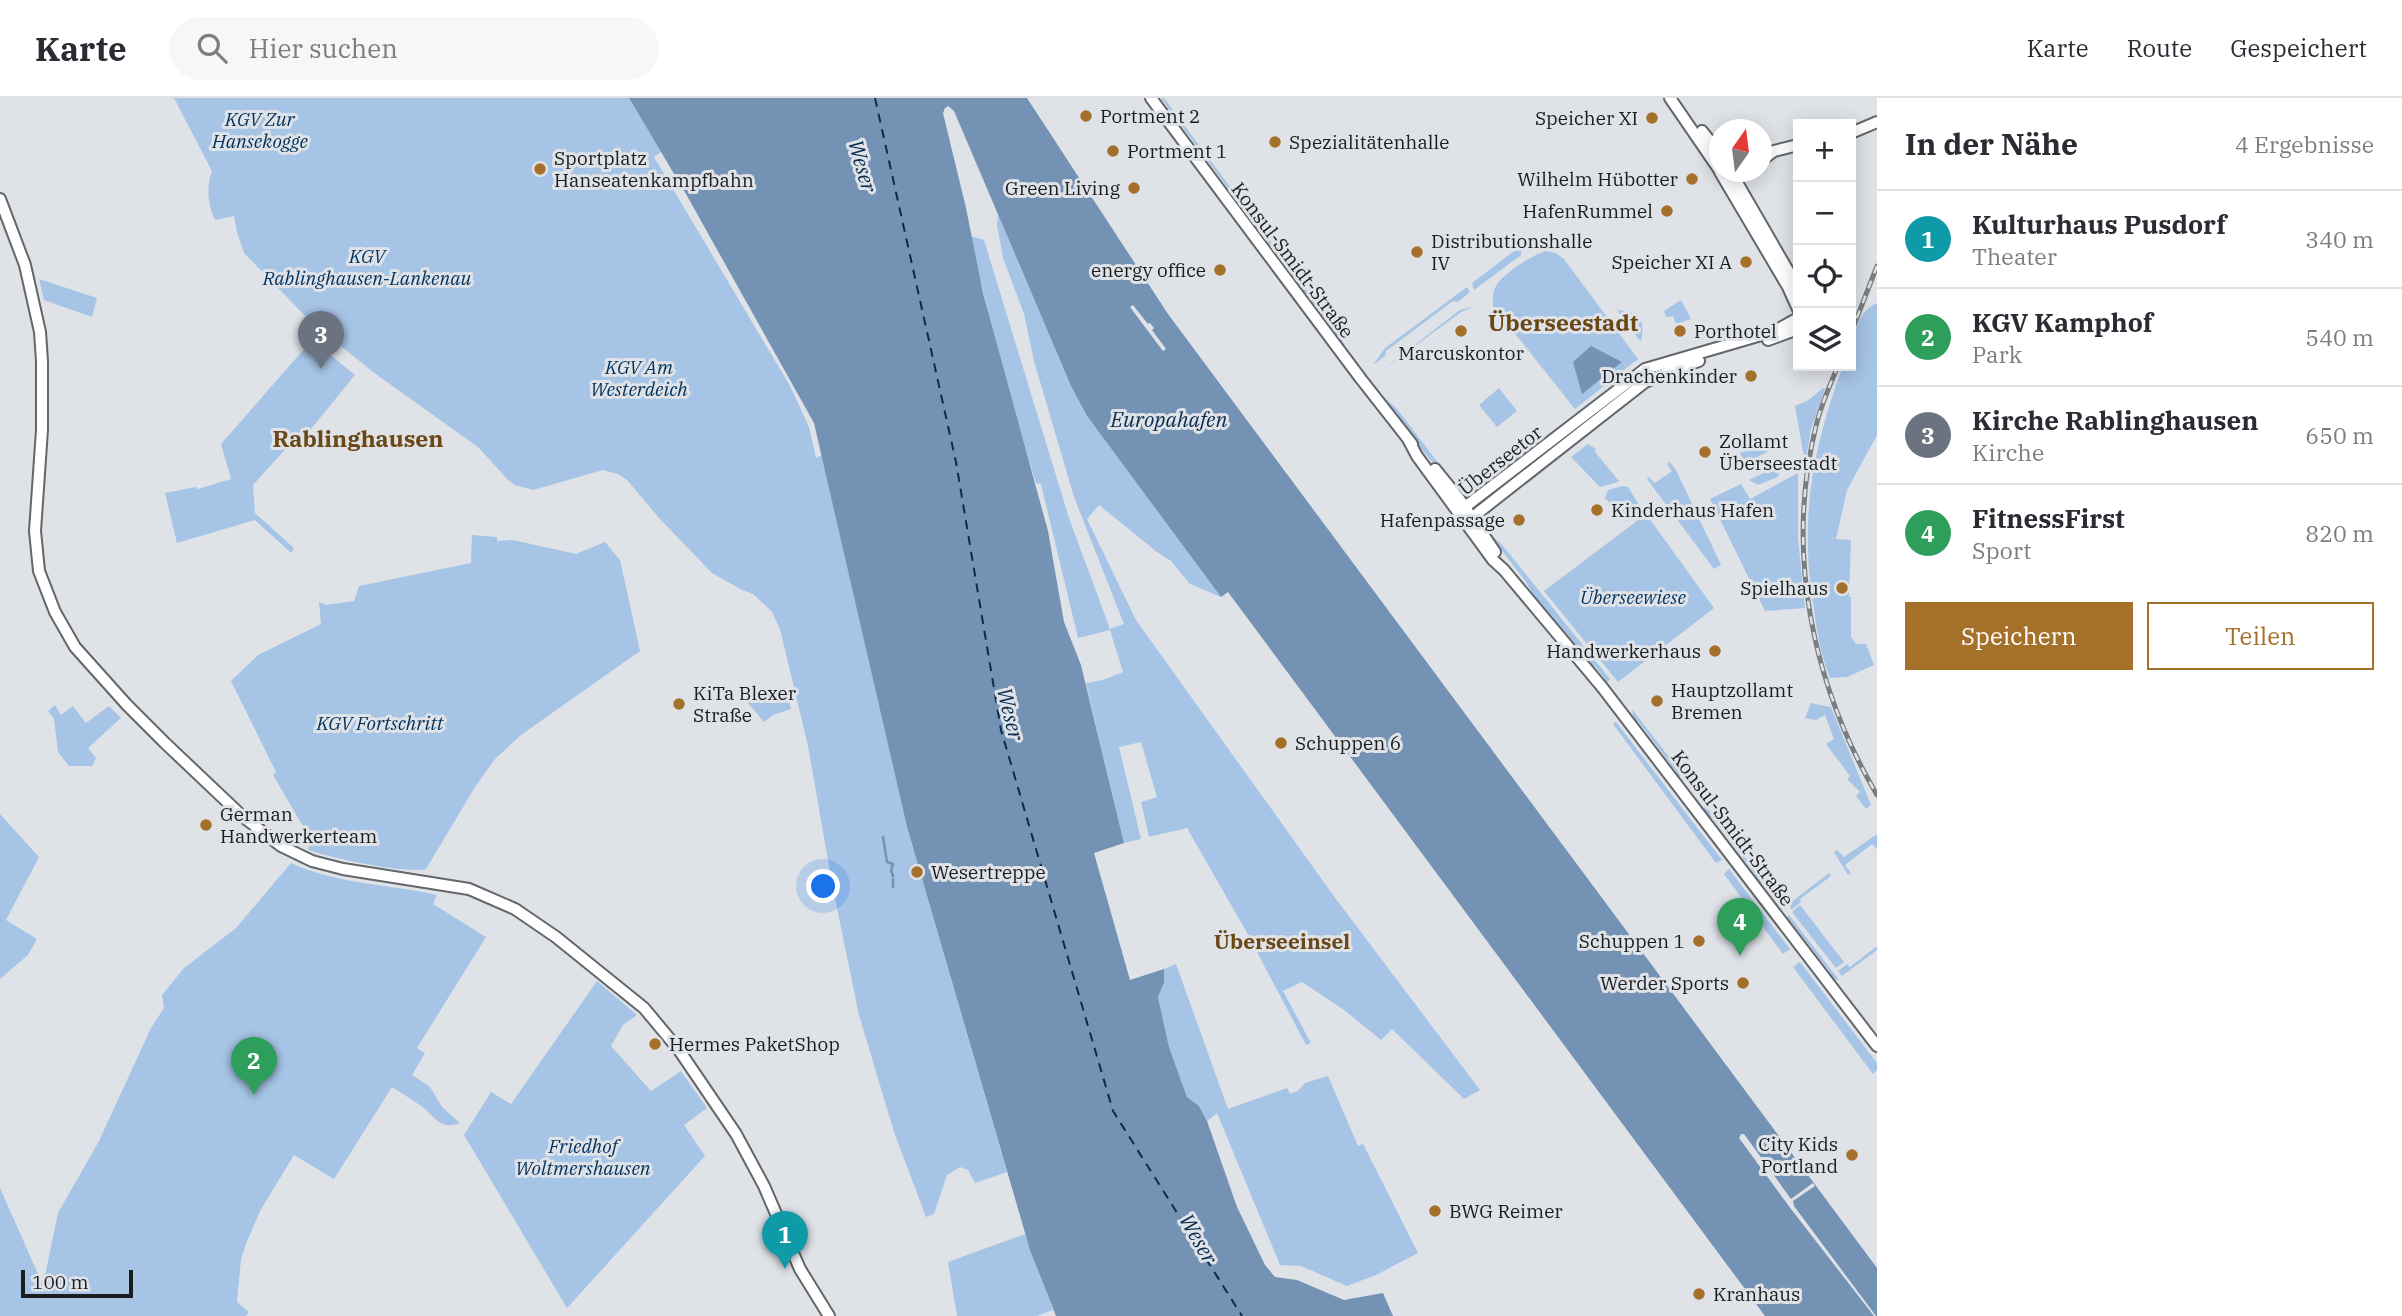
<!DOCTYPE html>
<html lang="de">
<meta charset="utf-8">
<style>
:root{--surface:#fff;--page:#f7f7f7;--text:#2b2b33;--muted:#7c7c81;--line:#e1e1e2;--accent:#a57029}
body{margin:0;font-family:"IBM Plex Serif",serif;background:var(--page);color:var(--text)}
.controls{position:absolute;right:21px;top:21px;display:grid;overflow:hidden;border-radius:0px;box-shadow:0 4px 18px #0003}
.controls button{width:63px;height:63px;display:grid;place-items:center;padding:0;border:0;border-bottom:2px solid var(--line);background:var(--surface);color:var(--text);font:35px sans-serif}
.compass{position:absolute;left:1709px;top:21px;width:63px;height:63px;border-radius:50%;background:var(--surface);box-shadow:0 4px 18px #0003;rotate:14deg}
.scale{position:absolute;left:21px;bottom:18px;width:112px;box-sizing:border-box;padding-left:7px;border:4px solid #1b1c1e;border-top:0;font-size:19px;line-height:24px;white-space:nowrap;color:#1b1c1e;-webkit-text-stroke:5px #dfe3e8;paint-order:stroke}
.you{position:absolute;left:824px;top:789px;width:24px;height:24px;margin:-18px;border:5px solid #fff;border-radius:50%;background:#1a73e8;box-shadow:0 0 0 10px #1a73e833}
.badge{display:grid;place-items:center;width:46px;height:46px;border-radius:50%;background:var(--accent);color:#fff;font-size:23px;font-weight:700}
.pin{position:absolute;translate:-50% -58px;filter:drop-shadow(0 2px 4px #0008)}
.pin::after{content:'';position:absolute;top:37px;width:24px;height:21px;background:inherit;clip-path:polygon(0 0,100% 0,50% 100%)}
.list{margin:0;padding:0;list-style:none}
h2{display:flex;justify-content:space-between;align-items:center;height:91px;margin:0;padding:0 28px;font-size:30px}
h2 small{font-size:23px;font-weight:400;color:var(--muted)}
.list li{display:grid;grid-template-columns:46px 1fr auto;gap:21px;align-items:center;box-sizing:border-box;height:98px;padding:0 28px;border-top:2px solid var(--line)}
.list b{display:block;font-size:26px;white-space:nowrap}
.list p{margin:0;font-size:23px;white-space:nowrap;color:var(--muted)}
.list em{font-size:23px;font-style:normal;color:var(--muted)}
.actions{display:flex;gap:14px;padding:21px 28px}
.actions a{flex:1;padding:16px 0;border:2px solid var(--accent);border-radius:0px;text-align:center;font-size:24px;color:var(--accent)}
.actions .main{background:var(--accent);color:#fff}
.icon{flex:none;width:38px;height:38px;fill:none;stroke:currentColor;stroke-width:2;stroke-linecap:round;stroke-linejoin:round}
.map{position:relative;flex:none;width:1877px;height:1218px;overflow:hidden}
header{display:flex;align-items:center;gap:42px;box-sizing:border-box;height:98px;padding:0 35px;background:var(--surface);border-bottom:2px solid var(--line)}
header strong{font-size:33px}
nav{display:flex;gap:38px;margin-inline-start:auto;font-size:24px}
.search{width:490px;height:63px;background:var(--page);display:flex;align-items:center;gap:18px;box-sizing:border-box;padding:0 24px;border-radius:38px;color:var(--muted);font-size:26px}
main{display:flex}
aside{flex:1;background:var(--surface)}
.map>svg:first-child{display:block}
.green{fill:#a6c4e6}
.water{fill:#7492b4}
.pier{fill:#dfe3e8}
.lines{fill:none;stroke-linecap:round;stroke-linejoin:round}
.stream{stroke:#7492b4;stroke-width:2.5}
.ferry{stroke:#092c4e;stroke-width:2;stroke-dasharray:9 7;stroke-linecap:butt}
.tertiary-casing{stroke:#63666a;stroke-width:14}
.tertiary{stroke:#fff;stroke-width:10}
.rail-casing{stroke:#7b7e81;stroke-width:5}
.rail{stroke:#dfe3e8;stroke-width:2.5;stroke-dasharray:8;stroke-linecap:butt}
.poi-dot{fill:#a57029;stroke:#dfe3e8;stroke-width:2.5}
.labels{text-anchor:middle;stroke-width:6;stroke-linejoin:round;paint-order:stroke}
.poi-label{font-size:19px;fill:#1b1c1e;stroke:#dfe3e8;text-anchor:start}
.park-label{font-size:19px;font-style:italic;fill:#00325d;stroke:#dfe3e8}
.street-label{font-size:19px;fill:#1b1c1e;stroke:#dfe3e8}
.water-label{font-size:21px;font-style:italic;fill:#092c4e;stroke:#dfe3e8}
.neighbourhood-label{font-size:21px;font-weight:bold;fill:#6b4716;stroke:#dfe3e8}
.quarter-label{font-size:23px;font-weight:bold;fill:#6b4716;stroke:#dfe3e8}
</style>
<header>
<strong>Karte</strong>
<div class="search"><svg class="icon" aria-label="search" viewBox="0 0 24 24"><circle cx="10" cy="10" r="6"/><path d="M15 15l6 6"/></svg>Hier suchen</div>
<nav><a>Karte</a><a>Route</a><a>Gespeichert</a></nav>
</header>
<main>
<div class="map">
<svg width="1877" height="1218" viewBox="0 0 1877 1218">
<rect width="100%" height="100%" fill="#dfe3e8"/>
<g class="green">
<path d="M 174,0 L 629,0 L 661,54 L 654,59 L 790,288 L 809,329 L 816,360 L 822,357 L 907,729 L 1007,1074 L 975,1085 L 968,1072 L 960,1069 L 947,1077 L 934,1116 L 926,1119 L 894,1034 L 859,917 L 833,791 L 808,648 L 780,531 L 772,514 L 766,508 L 753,496 L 742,492 L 712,475 L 660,421 L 627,382 L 618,376 L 603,372 L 533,392 L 515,387 L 508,382 L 478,349 L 373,274 L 310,223 L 244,155 L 237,134 L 234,118 L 215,122 C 208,109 206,87 212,73 Z"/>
<path d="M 1161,0 L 1164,0 L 1282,159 L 1280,160 Z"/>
<path d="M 998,117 L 1071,288 L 1087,318 L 1221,499 L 1190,486 L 1171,463 L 1157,454 L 1099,407 L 1087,421 L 1136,522 L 1333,797 L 1480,992 L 1464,1001 L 1392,931 L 1381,942 L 1344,912 L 1302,884 L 1283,893 L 1311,945 L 1306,947 L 1246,833 L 1187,730 L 1149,739 L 1141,704 L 1157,699 L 1141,644 L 1119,649 L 1141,741 L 1124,745 L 1086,585 L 1103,582 L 1123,574 L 1110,532 L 1078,540 L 1041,386 L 1036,385 C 1011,304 989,221 970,138 L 984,142 L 1069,420 L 1110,531 L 1124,526 L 1074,399 L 1034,263 L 1024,216 L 1003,160 L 997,127 Z"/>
<path d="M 1522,147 L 1521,157 L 1474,192 L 1472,185 Z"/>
<path d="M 1546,153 L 1556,155 L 1564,161 L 1638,261 L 1575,311 L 1493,208 C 1493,201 1492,196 1495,190 C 1500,177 1532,157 1546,153 Z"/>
<path d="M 1283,161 L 1339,236 L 1349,256 L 1331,235 L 1331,229 L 1281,163 Z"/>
<path d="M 39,181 L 97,200 L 92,219 L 44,202 Z"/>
<path d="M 1467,189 L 1470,194 L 1458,204 L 1453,203 L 1386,253 L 1385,258 L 1373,267 L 1385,250 Z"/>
<path d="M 1681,202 L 1691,221 L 1676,226 L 1673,218 L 1666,219 L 1664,213 Z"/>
<path d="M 1877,205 L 1877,337 L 1847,392 L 1836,441 L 1851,442 L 1849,499 L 1851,499 L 1851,539 L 1856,546 L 1866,546 L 1874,567 L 1847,579 L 1830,580 C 1821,557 1817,535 1814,511 C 1799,422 1812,351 1843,268 L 1851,268 C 1851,247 1855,213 1877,205 Z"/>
<path d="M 1475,208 L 1461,214 L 1376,277 L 1460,212 Z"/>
<path d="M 1617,212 C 1641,215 1645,219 1641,244 Z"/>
<path d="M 312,242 L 355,277 L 311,331 L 290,346 L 253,387 L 255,415 L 294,450 L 291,455 L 255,422 L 177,445 L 165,395 L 196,389 L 198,391 L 231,381 L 221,346 Z"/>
<path d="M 1499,290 L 1517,313 L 1497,329 L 1479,307 Z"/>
<path d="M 1823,290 L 1825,291 L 1811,331 L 1805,365 L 1795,308 L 1807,303 Z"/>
<path d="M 1379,295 L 1397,311 L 1459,392 L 1453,388 L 1406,333 L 1407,329 L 1392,310 L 1387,309 Z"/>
<path d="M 1774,345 L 1775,350 L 1745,365 L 1740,355 Z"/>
<path d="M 1588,346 L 1596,351 L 1595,354 L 1619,383 L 1618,384 L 1600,389 L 1571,359 Z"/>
<path d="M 1670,364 L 1677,374 L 1721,467 L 1714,471 L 1647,381 L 1649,379 L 1655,385 L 1672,373 L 1667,366 Z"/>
<path d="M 1781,367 L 1778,379 L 1758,387 L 1749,382 Z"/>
<path d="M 1798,375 L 1798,440 L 1805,510 L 1765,513 L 1710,401 L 1741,386 L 1750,401 Z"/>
<path d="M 1623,388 L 1628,389 L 1643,413 L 1626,423 L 1605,400 L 1608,392 Z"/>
<path d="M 1646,416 L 1714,510 L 1618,584 L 1544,493 Z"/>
<path d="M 1487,433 L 1503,448 L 1610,581 L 1607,584 L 1596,569 L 1591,568 L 1591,564 L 1562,531 L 1557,530 L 1538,505 L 1526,484 Z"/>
<path d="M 472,437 L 497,439 L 497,443 L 513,442 L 576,456 L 605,444 L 620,462 L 640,553 L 521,637 L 495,661 L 475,689 L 426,771 C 405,776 331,760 308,752 L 311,742 L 273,677 L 276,674 L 231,583 L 258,557 L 321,526 L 319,504 L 326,507 L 354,503 L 359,488 L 471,465 Z"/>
<path d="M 787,595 L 791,611 L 773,617 L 764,624 L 747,604 L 756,602 L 759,603 Z"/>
<path d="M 1811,605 L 1831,609 L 1871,707 L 1866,711 L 1856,698 L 1860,694 L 1847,681 L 1850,678 L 1826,646 L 1834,641 L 1825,617 L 1816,622 L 1805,620 Z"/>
<path d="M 55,607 L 61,617 L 73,608 L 86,625 L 109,608 L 121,620 L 88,650 L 96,660 L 92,668 L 69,668 L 58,654 L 54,621 L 48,613 Z"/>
<path d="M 1632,611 L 1682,676 L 1678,680 L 1676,673 L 1638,623 L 1634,623 Z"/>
<path d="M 1616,624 L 1722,762 L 1716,765 L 1613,626 Z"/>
<path d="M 1704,706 L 1766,786 L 1755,782 L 1755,776 L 1712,719 L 1707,719 L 1704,713 Z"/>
<path d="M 0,716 L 39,759 L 6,822 L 37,841 L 28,857 L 0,881 Z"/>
<path d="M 1877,736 L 1877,751 L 1872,746 L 1845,767 L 1851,775 L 1848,777 L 1834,754 L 1837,752 L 1844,759 Z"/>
<path d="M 291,765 C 336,786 388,786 437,797 L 433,806 L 486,839 L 417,950 L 425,955 L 412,977 L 430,989 L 442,1009 L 460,1025 C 440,1033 435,1018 421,1008 C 412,1001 401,995 392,989 L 334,1081 L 294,1057 L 260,1113 L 246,1146 L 241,1161 L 237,1204 L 249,1214 L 246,1218 L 0,1218 L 0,1090 L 43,1187 L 58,1115 L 99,1043 L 151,930 L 164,910 L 162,897 L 184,870 L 236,830 Z"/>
<path d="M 1729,771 L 1790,851 L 1783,856 L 1724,776 Z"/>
<path d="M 1829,775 L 1831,778 L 1800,801 L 1801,804 L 1791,812 L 1790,805 Z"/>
<path d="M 1800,807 L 1844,864 L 1836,870 L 1792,814 Z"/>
<path d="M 1789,817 L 1839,882 L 1832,881 L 1829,873 L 1791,824 L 1787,823 L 1785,820 Z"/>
<path d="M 1877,848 L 1877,852 L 1842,878 L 1838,873 L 1847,866 L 1850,869 Z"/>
<path d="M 1800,864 L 1877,965 L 1877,972 L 1873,976 L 1793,869 Z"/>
<path d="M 1176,866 L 1228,1011 L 1287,990 L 1290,996 L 1298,993 L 1305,985 L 1328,978 L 1358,1048 L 1363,1046 L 1418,1155 L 1376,1177 L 1347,1188 L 1301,1168 L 1280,1167 L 1217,1015 L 1207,1023 L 1199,1008 L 1187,999 L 1169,949 L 1158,899 L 1164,885 L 1164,871 Z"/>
<path d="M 597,883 L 637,917 L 623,927 L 611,948 L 651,993 L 681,973 L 707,1010 L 684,1027 L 705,1058 L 567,1210 L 464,1037 L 491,994 L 511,1006 Z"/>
<path d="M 1025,1136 L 1053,1212 L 1037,1218 L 957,1218 L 948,1164 Z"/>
</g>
<g class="water">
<path d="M 629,0 L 1027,0 L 1168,216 L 1877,1170 L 1877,1218 L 1765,1218 L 1228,494 L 1221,499 L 1087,318 L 1071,288 L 954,13 L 948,8 L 945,10 L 943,15 L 966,110 L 983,195 L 1048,433 L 1064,524 L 1081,567 L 1124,745 L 1094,755 L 1130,882 L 1164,871 L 1164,885 L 1158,899 L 1169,949 L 1187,999 L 1199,1008 L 1207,1023 L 1237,1109 L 1265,1167 L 1275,1179 L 1297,1182 L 1344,1202 L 1383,1195 L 1393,1218 L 1056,1218 L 1030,1152 L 907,729 L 814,325 L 686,96 Z"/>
<path d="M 1591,248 L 1622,264 L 1582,296 L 1573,264 Z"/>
</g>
<g class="pier">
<path d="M 1133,207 L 1148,226 L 1150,225 L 1154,230 L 1152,232 L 1166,251 L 1163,253 L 1130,209 Z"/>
<path d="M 1741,1036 L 1744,1036 L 1791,1101 L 1813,1085 L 1815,1088 L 1793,1103 L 1794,1108 L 1876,1218 L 1874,1218 L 1791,1111 L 1739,1040 Z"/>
</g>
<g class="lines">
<g class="stream">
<path d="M 883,739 L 887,764 L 893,766 L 891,772 L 893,778"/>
<path d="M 893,789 L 893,781"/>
</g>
<path class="ferry" d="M 875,0 L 956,364 L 1001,632 L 1113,1013 L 1242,1218"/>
<defs>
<g id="tertiary">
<path d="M 1151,0 L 1361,281 L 1412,346"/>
<path d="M 1670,0 L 1720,73"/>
<path d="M 1702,33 L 1720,56"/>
<path d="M 1851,35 L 1877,24"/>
<path d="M 1762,62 L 1774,53 L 1798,47"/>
<path d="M 1720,74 L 1788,189 L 1798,211"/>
<path d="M 1731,74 L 1798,190"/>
<path d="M 0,101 L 25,167 L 40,234 L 42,263 L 42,332 L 35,433 L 39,473 L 55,514 L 75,549 L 127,607 L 165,645 L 242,718 L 281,748 L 312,763 L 343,771 L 469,791 L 515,811 L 556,839 L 644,910 L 679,952 L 736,1036 L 764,1088 L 800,1171 L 829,1218"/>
<path d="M 1768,242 L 1798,231"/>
<path d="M 1409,343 L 1417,358 L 1493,462 L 1504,472 L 1602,589 L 1877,948"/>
<path d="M 1435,371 L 1460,402 L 1495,454"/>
<path d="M 1464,414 L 1465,409 L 1645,271 L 1775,233 L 1798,220"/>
<path d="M 1465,420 L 1472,420 L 1479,414 L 1645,284 L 1673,272 L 1699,263"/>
</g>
</defs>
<use href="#tertiary" class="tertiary-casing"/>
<use href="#tertiary" class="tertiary"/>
<defs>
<g id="rail">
<path d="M 1851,235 L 1877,168"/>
<path d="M 1838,268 C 1830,287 1821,307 1816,328 C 1785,454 1812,586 1877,697"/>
</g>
</defs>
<use href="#rail" class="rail-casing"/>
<use href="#rail" class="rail"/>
</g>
<g class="poi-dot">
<circle cx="1086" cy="18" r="7"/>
<circle cx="1652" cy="20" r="7"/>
<circle cx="1275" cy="44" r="7"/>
<circle cx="1113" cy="53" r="7"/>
<circle cx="540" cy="71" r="7"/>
<circle cx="1692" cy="81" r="7"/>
<circle cx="1134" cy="90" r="7"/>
<circle cx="1667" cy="113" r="7"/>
<circle cx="1417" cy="154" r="7"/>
<circle cx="1746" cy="164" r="7"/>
<circle cx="1220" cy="172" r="7"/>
<circle cx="1461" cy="233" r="7"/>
<circle cx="1680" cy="233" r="7"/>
<circle cx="1751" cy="278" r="7"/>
<circle cx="1705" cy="354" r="7"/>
<circle cx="1597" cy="412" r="7"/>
<circle cx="1519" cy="422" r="7"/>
<circle cx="1842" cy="490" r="7"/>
<circle cx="1715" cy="553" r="7"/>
<circle cx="1657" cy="603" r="7"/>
<circle cx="679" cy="606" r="7"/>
<circle cx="1281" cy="645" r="7"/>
<circle cx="206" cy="727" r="7"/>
<circle cx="917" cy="774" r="7"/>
<circle cx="1699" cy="843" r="7"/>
<circle cx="1743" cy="885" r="7"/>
<circle cx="655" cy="946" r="7"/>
<circle cx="1852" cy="1057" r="7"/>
<circle cx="1435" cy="1113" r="7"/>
<circle cx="1699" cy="1196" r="7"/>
</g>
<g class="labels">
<g class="poi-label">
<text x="1100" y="25">Portment 2</text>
<text x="1638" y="27" text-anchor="end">Speicher XI</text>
<text x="1289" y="51">Spezialitätenhalle</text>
<text x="1127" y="60">Portment 1</text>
<text x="554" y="67">Sportplatz<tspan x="554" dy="22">Hanseatenkampfbahn</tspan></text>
<text x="1678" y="88" text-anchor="end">Wilhelm Hübotter</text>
<text x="1120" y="97" text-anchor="end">Green Living</text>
<text x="1653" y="120" text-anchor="end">HafenRummel</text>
<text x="1431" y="150">Distributionshalle<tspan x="1431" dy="22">IV</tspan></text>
<text x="1732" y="171" text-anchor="end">Speicher XI A</text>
<text x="1206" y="179" text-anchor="end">energy office</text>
<text x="1694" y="240">Porthotel</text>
<text x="1461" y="262" text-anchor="middle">Marcuskontor</text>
<text x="1737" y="285" text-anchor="end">Drachenkinder</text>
<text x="1719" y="350">Zollamt<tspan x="1719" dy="22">Überseestadt</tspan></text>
<text x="1611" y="419">Kinderhaus Hafen</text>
<text x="1505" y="429" text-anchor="end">Hafenpassage</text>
<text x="1828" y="497" text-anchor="end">Spielhaus</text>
<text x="1701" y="560" text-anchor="end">Handwerkerhaus</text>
<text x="1671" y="599">Hauptzollamt<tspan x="1671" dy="22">Bremen</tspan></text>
<text x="693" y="602">KiTa Blexer<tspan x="693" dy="22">Straße</tspan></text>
<text x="1295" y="652">Schuppen 6</text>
<text x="220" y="723">German<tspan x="220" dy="22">Handwerkerteam</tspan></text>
<text x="931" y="781">Wesertreppe</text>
<text x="1685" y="850" text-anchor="end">Schuppen 1</text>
<text x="1729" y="892" text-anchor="end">Werder Sports</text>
<text x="669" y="953">Hermes PaketShop</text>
<text x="1838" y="1053" text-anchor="end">City Kids<tspan x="1838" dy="22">Portland</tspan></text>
<text x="1449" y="1120">BWG Reimer</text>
<text x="1713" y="1203">Kranhaus</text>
</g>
<g class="park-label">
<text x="260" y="28">KGV Zur<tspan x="260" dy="22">Hansekogge</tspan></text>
<text x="367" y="165">KGV<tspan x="367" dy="22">Rablinghausen-Lankenau</tspan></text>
<text x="639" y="276">KGV Am<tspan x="639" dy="22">Westerdeich</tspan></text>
<text x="1633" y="506">Überseewiese</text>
<text x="380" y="632">KGV Fortschritt</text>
<text x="583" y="1055">Friedhof<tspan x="583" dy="22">Woltmershausen</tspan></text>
</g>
<g class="street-label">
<text transform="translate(1293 162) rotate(53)" y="7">Konsul-Smidt-Straße</text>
<text transform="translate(1500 362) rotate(-38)" y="7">Überseetor</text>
<text transform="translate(1733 730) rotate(53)" y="7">Konsul-Smidt-Straße</text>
</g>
<g class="water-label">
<text transform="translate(862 68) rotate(74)" y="7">Weser</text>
<text x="1169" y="329">Europahafen</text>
<text transform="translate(1010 616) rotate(76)" y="7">Weser</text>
<text transform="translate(1198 1141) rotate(60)" y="7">Weser</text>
</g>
<g class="neighbourhood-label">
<text x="1282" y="851">Überseeinsel</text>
</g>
<g class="quarter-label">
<text x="1563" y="233">Überseestadt</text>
<text x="358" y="349">Rablinghausen</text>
</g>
</g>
</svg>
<div class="controls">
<button>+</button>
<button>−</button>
<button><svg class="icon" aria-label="locate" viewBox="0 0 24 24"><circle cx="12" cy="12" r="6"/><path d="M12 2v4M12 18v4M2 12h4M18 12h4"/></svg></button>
<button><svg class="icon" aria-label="layers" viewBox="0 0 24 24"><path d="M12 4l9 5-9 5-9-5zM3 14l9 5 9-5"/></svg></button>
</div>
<svg class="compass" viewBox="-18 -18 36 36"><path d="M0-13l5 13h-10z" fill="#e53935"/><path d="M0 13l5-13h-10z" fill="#7c7c81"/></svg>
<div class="scale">100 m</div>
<div class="you"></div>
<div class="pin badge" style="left:785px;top:1171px;background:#0f9aa8">1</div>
<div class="pin badge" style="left:254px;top:997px;background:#2e9e5b">2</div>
<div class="pin badge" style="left:321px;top:271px;background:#6b7280">3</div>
<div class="pin badge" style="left:1740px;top:858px;background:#2e9e5b">4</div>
</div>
<aside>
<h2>In der Nähe<small>4 Ergebnisse</small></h2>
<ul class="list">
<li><span class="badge" style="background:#0f9aa8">1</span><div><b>Kulturhaus Pusdorf</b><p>Theater</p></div><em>340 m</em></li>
<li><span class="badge" style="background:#2e9e5b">2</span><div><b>KGV Kamphof</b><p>Park</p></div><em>540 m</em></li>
<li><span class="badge" style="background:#6b7280">3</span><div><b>Kirche Rablinghausen</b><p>Kirche</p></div><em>650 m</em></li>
<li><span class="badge" style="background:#2e9e5b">4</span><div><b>FitnessFirst</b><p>Sport</p></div><em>820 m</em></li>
</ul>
<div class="actions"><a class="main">Speichern</a><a>Teilen</a></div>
</aside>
</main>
